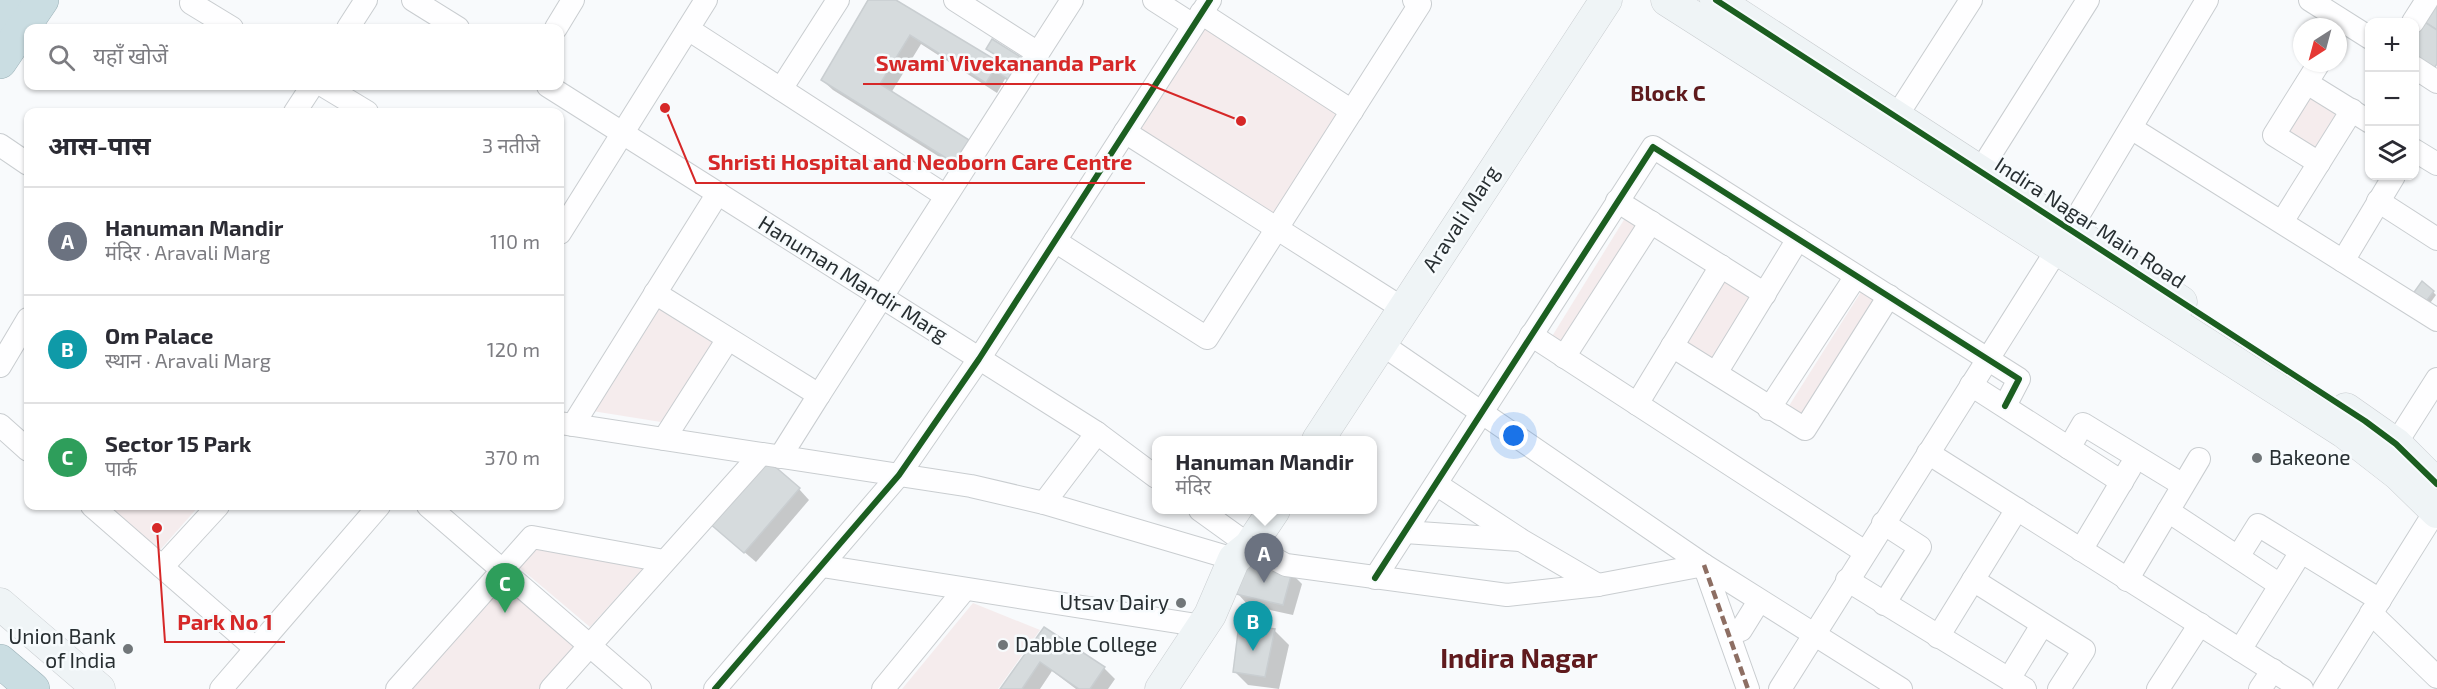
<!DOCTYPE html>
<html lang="hi">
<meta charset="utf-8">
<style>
:root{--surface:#fff;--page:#f7f7f7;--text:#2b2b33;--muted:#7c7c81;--line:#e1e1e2;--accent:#717679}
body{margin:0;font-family:"Exo 2","Noto Sans Devanagari",sans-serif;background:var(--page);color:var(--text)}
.controls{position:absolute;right:18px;top:18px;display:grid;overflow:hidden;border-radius:12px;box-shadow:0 2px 4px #0004}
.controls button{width:54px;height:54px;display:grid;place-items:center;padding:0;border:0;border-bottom:2px solid var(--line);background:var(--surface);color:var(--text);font:30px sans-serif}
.compass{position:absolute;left:2293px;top:18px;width:54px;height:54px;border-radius:50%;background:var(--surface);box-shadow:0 2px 4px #0004;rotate:216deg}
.you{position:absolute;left:1514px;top:436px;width:21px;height:21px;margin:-15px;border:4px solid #fff;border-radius:50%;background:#1a73e8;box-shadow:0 0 0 9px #1a73e833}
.badge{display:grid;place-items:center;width:39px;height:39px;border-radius:50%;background:var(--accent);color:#fff;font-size:20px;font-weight:700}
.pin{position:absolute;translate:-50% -50px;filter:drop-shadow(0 2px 3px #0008)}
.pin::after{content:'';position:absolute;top:32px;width:21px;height:18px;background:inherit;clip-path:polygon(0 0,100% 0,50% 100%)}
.popup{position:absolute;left:1152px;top:436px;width:225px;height:78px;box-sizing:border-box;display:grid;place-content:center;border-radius:12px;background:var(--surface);filter:drop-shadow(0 2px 4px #0005);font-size:20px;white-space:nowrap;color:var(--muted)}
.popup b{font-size:22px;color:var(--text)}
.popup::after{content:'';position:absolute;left:50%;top:100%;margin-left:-12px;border:12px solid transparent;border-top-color:var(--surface)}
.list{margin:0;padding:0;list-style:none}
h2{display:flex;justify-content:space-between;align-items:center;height:78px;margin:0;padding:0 24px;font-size:26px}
h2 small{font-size:20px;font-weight:400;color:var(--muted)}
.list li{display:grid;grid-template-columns:39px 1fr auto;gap:18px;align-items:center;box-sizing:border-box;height:108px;padding:0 24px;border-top:2px solid var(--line)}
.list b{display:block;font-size:22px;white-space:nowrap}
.list p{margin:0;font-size:20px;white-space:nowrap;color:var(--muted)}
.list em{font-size:20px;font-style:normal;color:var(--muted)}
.icon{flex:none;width:33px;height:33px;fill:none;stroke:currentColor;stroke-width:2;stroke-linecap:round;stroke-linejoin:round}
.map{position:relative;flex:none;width:2437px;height:689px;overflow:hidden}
.search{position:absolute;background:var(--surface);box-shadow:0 2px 4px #0004;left:24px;top:24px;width:540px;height:66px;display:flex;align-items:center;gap:15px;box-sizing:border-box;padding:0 21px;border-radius:12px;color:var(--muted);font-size:22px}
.panel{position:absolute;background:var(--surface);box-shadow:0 2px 4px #0004;left:24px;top:108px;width:540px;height:402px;border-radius:12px}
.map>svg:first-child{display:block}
.green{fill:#f5eced}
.shadow{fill:#0003}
.building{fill:#d6dbdd;stroke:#c9ced1;stroke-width:1.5}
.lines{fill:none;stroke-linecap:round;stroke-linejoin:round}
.street-casing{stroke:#c9cdd0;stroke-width:24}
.secondary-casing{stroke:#c9cdd0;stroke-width:33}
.highway-casing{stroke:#9db2b8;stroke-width:34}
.street{stroke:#fefeff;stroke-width:22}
.secondary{stroke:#eff4f6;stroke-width:32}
.highway{stroke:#cadde2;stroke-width:33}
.quiet{stroke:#8d6e63;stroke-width:4.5;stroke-dasharray:9 4.5;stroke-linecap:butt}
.cycleway-casing{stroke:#f7fbfd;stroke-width:10}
.cycleway{stroke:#1b5e20;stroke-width:6}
.poi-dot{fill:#717679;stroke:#f7fbfd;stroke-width:2}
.labels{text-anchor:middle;stroke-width:5;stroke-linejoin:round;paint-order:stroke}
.street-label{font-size:21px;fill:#282f32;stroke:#f7fbfd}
.poi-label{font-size:21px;fill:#282f32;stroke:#f7fbfd;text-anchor:start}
.neighbourhood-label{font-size:22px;font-weight:bold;fill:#5f1a1d;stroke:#f7fbfd}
.district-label{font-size:27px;font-weight:bold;fill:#5f1a1d;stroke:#f7fbfd}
.leader{fill:none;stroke:#d62828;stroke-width:2}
.callout-dot{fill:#d62828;stroke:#f7fbfd;stroke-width:2}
.callout-label{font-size:22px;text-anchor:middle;font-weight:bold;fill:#d62828;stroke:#f7fbfd;stroke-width:5;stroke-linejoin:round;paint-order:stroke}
</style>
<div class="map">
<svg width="2437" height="689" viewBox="0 0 2437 689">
<rect width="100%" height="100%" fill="#f8fafc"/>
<g class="green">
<path d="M 1206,27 L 1340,112 L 1275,214 L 1141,129 Z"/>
<path d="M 2305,88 L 2342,110 L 2316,153 L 2279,131 Z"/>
<path d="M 1630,210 L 1658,227 L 1579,355 L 1551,338 Z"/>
<path d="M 1725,271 L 1764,296 L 1720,367 L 1681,342 Z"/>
<path d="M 1866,284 L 1894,302 L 1816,427 L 1787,409 Z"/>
<path d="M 656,305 L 713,342 L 661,422 L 586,410 Z"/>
<path d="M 109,506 L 199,506 L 160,550 Z"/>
<path d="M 535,549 L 644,567 L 590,627 L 519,567 Z"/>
<path d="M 500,580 L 578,646 L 541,689 L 405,689 Z"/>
<path d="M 973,603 L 1040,630 L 998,689 L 902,689 Z"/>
</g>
<g class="shadow">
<path d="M 870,0 L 894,0 L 1001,67 L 1003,61 L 988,49 L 993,41 L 1016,85 L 1005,79 L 997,93 L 921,44 L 891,93 L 968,141 L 965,173 L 833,90 L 822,80 Z"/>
<path d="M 2433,292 L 2436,295 L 2428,306 L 2417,298 Z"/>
<path d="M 799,489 L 809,500 L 756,562 L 722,533 Z"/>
<path d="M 1291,573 L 1302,584 L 1293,615 L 1248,605 L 1238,594 Z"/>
<path d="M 1044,629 L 1104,668 L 1115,679 L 1108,689 L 1076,689 L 1052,671 L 1040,689 L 1002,689 Z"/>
<path d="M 1275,631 L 1289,645 L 1279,689 L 1248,685 L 1234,671 Z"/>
</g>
<g class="building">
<path d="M 868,0 L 896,0 L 999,62 L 986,83 L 910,35 L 880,84 L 969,140 L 954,163 L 821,80 Z"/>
<path d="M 2437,0 L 2437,30 L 2420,19 Z"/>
<path d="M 2420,19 L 2437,30 L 2437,64 L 2432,71 L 2414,60 L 2414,26 Z"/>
<path d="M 992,39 L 1022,58 L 1008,79 L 998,73 L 1002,59 L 986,49 Z"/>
<path d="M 2422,281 L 2434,291 L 2424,304 L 2412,295 Z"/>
<path d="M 765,458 L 800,488 L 744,553 L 709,523 Z"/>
<path d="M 1242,562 L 1292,572 L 1283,605 L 1236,594 Z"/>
<path d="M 1239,624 L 1275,629 L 1265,677 L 1233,672 Z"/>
<path d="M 1044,627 L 1105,667 L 1090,689 L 1079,689 L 1040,662 L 1022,689 L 1000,689 Z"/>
</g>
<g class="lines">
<defs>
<g id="street">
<path d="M 413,0 L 458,28"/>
<path d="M 955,0 L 1038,53"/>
<path d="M 1154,0 L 1193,25"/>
<path d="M 2310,0 L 2370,38"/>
<path d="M 191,3 L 232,28"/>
<path d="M 1201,13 L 1352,111"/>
<path d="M 2413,22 L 2427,0"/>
<path d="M 348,28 L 366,0"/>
<path d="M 556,28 L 573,0"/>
<path d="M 688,29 L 946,196"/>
<path d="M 2414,67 L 2437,82"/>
<path d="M 2307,83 L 2370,122"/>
<path d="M 324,86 L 367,112"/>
<path d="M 548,86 L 1097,433 L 1156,477"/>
<path d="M 781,89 L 838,0"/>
<path d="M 295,112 L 312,86"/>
<path d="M 1896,117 L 1971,0"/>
<path d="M 2131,128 L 2437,320"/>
<path d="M 1125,132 L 1402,308"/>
<path d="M 0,145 L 28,164"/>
<path d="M 2414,150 L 2437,164"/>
<path d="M 2319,163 L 2274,135 L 2319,63"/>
<path d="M 1980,171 L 2088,0"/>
<path d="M 1617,201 L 1765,294"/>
<path d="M 2378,201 L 2437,239"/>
<path d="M 2282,222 L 2352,110"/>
<path d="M 560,233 L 706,0"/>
<path d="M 1055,241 L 1207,338 L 1420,4 L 1414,0"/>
<path d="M 2343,261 L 2394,176"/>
<path d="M 655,293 L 819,395 L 780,457"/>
<path d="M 1531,335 L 1865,552"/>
<path d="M 1380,343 L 1704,565 L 1901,689"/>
<path d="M 1672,346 L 1805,429 L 1889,296"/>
<path d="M 1564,357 L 1651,222"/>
<path d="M 0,366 L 28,319"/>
<path d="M 1716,373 L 1798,239"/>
<path d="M 1971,385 L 2122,482"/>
<path d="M 819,395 L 1072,0"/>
<path d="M 1637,404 L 1721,266"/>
<path d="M 1769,409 L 1856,276"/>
<path d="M 560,423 L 971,486 L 1044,503 L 1234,559"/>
<path d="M 0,425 L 28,450"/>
<path d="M 573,425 L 718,193"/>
<path d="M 664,439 L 728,339"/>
<path d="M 2069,448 L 2083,424 L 2183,485"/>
<path d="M 1928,453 L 2302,689"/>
<path d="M 2388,456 L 2437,379"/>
<path d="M 1436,484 L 1521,540 L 1598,585"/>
<path d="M 1044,503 L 1097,433"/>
<path d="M 92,506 L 255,648"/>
<path d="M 428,506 L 640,689"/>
<path d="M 1200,510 L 1250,546 L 1286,565 L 1507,595 L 1598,585 L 1704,565 L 1748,689"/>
<path d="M 2168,511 L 2280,585"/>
<path d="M 1883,523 L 1920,547 L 1884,604"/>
<path d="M 1405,532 L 1520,540"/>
<path d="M 2081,550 L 2130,468"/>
<path d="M 2238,557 L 2258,525 L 2380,600"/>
<path d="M 822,566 L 1203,626"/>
<path d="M 162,567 L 218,506"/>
<path d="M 1375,578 L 1653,147 L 2019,379 L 2005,406"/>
<path d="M 1847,580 L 2025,689"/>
<path d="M 1973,580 L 2084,650 L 2059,689"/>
<path d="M 2127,580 L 2199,459"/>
<path d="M 2371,613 L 2437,677"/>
<path d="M 1741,630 L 1759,601"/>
<path d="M 1938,637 L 2017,509"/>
<path d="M 2240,650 L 2301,552"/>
<path d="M 2009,679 L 2042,625"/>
<path d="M 221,689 L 379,506"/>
<path d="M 397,689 L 532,537 L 664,561"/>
<path d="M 551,689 L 761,454"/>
<path d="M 715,689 L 899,475 L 979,359 L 1210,0"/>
<path d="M 883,689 L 965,589"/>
<path d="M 1780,689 L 2070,229 L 2207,0"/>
<path d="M 2158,689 L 2200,624"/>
<path d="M 2260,689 L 2273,670"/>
<path d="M 2324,689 L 2436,510"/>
</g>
<g id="secondary">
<path d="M 1667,0 L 2344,432 L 2398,474 L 2437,512"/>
<path d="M 1716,0 L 2181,302"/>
<path d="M 2346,409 L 2396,444 L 2428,476"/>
<path d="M 1318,440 L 1606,0"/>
<path d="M 0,604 L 99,689"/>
<path d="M 1161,689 L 1210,615 L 1234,559 L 1250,546 L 1274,510"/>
</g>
<g id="highway">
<path d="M 0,17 L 12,0"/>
<path d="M 0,62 L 42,0"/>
<path d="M 0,661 L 33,689"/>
</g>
</defs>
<use href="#street" class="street-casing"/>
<use href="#secondary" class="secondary-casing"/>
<use href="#highway" class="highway-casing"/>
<use href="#street" class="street"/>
<use href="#secondary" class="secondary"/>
<use href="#highway" class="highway"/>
<path class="quiet" d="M 1704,565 L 1748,689"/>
<defs>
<g id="cycleway">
<path d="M 1716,0 L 2365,421 L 2396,444 L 2437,484"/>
<path d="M 1375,578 L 1653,147 L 2019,379 L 2005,406"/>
<path d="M 715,689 L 899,475 L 979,359 L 1210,0"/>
</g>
</defs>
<use href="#cycleway" class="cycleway-casing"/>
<use href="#cycleway" class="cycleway"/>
</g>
<g class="poi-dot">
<circle cx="2257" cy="458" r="6"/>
<circle cx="1181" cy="603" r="6"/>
<circle cx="1003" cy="645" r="6"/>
<circle cx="128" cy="649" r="6"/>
</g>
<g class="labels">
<g class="street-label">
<text transform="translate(1461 219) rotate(-57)" y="7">Aravali Marg</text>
<text transform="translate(2090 223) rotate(33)" y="7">Indira Nagar Main Road</text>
<text transform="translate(853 279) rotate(32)" y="7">Hanuman Mandir Marg</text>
</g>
<g class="poi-label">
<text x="2269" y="465">Bakeone</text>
<text x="1169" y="610" text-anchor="end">Utsav Dairy</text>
<text x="116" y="644" text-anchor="end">Union Bank<tspan x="116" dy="24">of India</tspan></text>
<text x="1015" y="652">Dabble College</text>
</g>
<g class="neighbourhood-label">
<text x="1668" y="101">Block C</text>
</g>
<g class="district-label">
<text x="1519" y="668">Indira Nagar</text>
</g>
</g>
<path class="leader" d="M1241 121L1148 84H863M665 108L696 183H1145M157 528L165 642H285"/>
<g class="callout-dot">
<circle cx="1241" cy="121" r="6"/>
<circle cx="665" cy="108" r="6"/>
<circle cx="157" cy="528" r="6"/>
</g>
<g class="callout-label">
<text x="1006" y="71">Swami Vivekananda Park</text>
<text x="920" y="170">Shristi Hospital and Neoborn Care Centre</text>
<text x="225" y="630">Park No 1</text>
</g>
</svg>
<div class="controls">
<button>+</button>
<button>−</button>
<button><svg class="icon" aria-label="layers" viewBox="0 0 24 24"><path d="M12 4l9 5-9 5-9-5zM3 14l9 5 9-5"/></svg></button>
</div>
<svg class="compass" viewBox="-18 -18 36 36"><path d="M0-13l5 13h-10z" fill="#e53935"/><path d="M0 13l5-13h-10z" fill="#7c7c81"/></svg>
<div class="you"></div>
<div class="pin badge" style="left:1264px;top:583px;background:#6b7280">A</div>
<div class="popup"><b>Hanuman Mandir</b>मंदिर</div>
<div class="pin badge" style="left:1253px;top:651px;background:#0f9aa8">B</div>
<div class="pin badge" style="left:505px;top:613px;background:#2e9e5b">C</div>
<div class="search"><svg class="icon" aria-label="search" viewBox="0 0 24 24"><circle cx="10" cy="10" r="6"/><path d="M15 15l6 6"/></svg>यहाँ खोजें</div>
<section class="panel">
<h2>आस-पास<small>3 नतीजे</small></h2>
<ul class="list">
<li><span class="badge" style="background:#6b7280">A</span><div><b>Hanuman Mandir</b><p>मंदिर · Aravali Marg</p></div><em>110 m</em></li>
<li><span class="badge" style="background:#0f9aa8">B</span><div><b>Om Palace</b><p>स्थान · Aravali Marg</p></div><em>120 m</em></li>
<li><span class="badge" style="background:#2e9e5b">C</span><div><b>Sector 15 Park</b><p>पार्क</p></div><em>370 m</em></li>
</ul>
</section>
</div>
